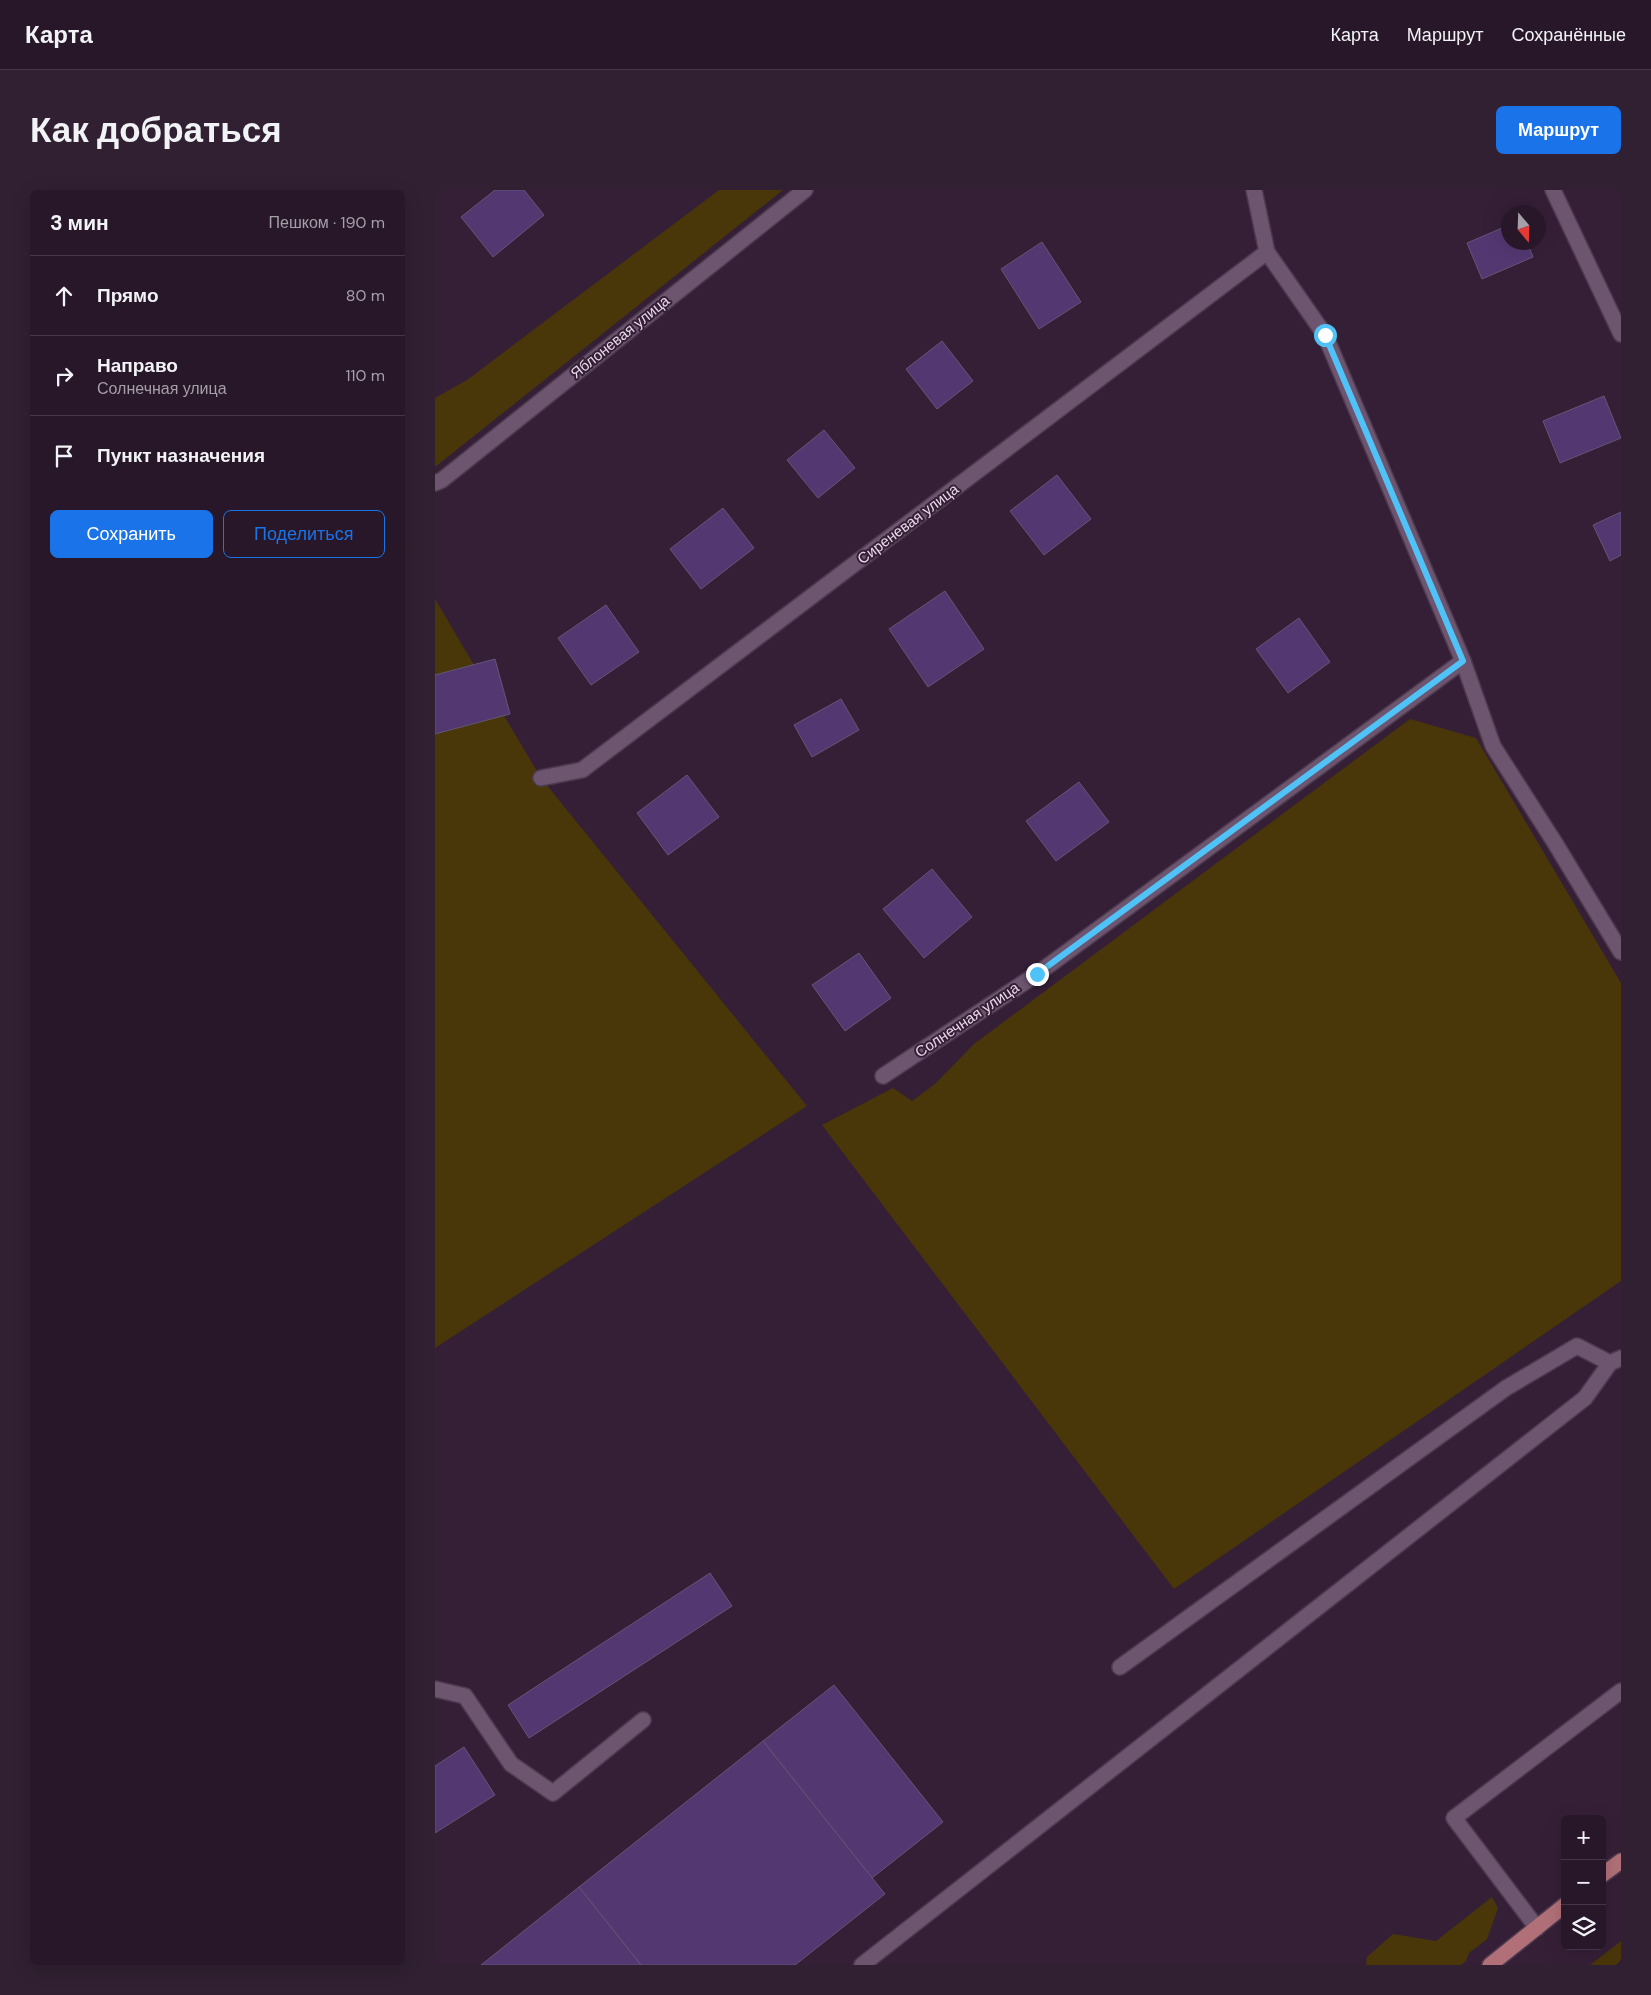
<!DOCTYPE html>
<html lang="ru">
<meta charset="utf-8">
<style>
:root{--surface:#281729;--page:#302031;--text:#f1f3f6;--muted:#a59fa8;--line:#443646;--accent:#1a73e8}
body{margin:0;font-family:"DM Sans",sans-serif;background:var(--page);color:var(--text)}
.controls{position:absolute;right:15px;bottom:15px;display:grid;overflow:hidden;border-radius:8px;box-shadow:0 5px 20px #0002}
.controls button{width:45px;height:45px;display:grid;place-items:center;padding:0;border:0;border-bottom:1px solid var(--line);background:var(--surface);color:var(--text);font:25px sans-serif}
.compass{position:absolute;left:1066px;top:15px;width:45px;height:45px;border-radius:50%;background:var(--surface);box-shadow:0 5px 20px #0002;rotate:161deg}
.stop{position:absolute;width:15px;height:15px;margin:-11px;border:4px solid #4fc3f7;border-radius:50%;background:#fff}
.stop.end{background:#4fc3f7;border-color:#fff;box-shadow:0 1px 5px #0008}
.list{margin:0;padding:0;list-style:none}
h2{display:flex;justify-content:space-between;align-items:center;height:65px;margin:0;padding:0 20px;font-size:21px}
h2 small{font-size:16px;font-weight:400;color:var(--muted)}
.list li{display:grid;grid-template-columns:32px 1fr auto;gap:15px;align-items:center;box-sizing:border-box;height:80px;padding:0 20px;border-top:1px solid var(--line)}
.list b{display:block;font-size:19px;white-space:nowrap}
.list p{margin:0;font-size:16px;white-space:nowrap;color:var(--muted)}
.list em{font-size:16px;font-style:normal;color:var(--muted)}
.actions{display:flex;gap:10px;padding:15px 20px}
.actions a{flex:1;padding:11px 0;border:1px solid var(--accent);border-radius:8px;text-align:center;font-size:18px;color:var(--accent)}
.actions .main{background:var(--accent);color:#fff}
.icon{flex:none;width:28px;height:28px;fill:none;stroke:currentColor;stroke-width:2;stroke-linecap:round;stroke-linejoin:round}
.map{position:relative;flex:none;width:1186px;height:1775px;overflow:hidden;border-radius:8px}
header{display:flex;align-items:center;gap:30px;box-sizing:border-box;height:70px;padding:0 25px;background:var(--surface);border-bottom:1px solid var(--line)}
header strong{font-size:24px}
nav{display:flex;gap:28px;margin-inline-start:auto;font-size:18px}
.intro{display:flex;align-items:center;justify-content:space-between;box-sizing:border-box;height:120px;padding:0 30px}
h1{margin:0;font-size:35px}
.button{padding:12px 22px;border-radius:8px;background:var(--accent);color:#fff;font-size:18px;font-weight:700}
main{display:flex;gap:30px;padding:0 30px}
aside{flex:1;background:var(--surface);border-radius:8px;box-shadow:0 5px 20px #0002}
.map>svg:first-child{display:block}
.green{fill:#493609}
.building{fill:#523770;stroke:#645676}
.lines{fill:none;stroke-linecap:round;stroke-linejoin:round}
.lane-casing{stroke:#4d3a4f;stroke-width:18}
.street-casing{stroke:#4d3a4f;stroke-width:18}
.primary-casing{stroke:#4d3a4f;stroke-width:18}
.lane{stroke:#6d546f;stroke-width:15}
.street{stroke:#6d546f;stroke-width:15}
.primary{stroke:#b17077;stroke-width:15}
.route{stroke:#4fc3f7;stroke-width:6}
.labels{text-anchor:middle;stroke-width:4;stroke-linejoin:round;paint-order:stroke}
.street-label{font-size:15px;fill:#e9dae9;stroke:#351f37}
</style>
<header>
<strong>Карта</strong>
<nav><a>Карта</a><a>Маршрут</a><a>Сохранённые</a></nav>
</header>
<div class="intro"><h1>Как добраться</h1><a class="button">Маршрут</a></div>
<main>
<aside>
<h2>3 мин<small>Пешком · 190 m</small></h2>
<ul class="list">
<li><svg class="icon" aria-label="ahead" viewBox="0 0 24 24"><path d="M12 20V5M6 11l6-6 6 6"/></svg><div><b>Прямо</b></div><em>80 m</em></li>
<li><svg class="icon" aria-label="right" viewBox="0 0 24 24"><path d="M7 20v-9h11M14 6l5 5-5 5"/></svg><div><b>Направо</b><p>Солнечная улица</p></div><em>110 m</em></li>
<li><svg class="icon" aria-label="arrive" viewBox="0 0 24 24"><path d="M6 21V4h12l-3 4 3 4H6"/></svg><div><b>Пункт назначения</b></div></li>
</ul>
<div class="actions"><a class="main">Сохранить</a><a>Поделиться</a></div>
</aside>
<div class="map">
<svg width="1186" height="1775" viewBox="0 0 1186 1775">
<rect width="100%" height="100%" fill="#351f37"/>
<g class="green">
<path d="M 284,0 L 348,0 L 0,277 L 0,208 L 32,190 Z"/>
<path d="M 0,409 L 106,588 L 372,916 L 0,1158 Z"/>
<path d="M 975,529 L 1041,548 L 1186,793 L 1186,1091 L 739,1399 L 387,935 L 458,898 L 477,911 L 500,894 L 539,854 Z"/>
<path d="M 1057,1707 L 1063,1718 L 1052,1749 L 1034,1763 L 1031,1771 L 1026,1775 L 931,1775 L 932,1767 L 958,1744 L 1001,1751 Z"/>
<path d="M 1186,1751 L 1186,1775 L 1155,1775 Z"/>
</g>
<g class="building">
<path d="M 60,0 L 89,0 L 109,25 L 58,67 L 26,27 Z"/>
<path d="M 1074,35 L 1074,52 L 1092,52 L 1098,67 L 1047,89 L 1032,53 Z"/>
<path d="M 607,52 L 646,112 L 604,139 L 566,79 Z"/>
<path d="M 507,151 L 538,191 L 502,219 L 471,179 Z"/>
<path d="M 1169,206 L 1186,248 L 1125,273 L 1108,231 Z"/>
<path d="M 389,240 L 420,278 L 383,308 L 352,270 Z"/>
<path d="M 622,285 L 656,329 L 609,365 L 575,321 Z"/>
<path d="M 288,318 L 319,358 L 266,399 L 235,359 Z"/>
<path d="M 1186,322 L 1186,365 L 1175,371 L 1158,335 Z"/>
<path d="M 510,401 L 549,459 L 493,497 L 454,439 Z"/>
<path d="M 171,415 L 204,462 L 156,495 L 123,448 Z"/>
<path d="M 864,428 L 895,472 L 853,503 L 821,459 Z"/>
<path d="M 60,469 L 75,524 L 0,544 L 0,485 Z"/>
<path d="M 406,509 L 424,540 L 377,567 L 359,535 Z"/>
<path d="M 252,585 L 284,627 L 233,665 L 202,623 Z"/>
<path d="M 644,592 L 674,632 L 621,671 L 591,631 Z"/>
<path d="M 497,679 L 537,727 L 489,768 L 448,719 Z"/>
<path d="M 424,763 L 456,808 L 410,841 L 377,795 Z"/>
<path d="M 275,1383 L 297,1416 L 94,1548 L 73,1515 Z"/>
<path d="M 399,1495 L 508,1632 L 437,1688 L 328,1551 Z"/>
<path d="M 328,1551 L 450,1704 L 360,1775 L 206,1775 L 144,1697 Z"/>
<path d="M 29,1557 L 60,1605 L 0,1643 L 0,1576 Z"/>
<path d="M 144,1697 L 206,1775 L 46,1775 Z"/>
</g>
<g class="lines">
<defs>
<g id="lane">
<path d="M 685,1477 L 1071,1198 L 1142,1156 L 1175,1173"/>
<path d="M 0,1499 L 30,1506 L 76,1574 L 118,1603 L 208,1530"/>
<path d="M 1102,1738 L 1019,1628 L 1186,1501"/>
<path d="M 427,1775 L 1150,1208 L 1175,1173 L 1186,1168"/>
</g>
<g id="street">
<path d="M 819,0 L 832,62 L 890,145 L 1028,471 L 1058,556 L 1120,653 L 1186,762"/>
<path d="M 1118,0 L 1186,144"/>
<path d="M 0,293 L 7,290 L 370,0"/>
<path d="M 106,588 L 147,580 L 832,62"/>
<path d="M 448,886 L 602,784 L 1028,471"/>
</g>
<g id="primary">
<path d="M 1167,1685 L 1186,1671"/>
<path d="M 1055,1775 L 1130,1715"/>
</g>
</defs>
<use href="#lane" class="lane-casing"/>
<use href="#street" class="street-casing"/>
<use href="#primary" class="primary-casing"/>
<use href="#lane" class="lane"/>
<use href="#street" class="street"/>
<use href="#primary" class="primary"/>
</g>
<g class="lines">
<path class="route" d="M 602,784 L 1028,471 L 890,145"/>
</g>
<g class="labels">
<g class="street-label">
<text transform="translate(185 147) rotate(-39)" y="5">Яблоневая улица</text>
<text transform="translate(473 334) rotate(-37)" y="5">Сиреневая улица</text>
<text transform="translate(532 830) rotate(-34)" y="5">Солнечная улица</text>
</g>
</g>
</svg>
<div class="controls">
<button>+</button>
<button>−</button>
<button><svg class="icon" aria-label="layers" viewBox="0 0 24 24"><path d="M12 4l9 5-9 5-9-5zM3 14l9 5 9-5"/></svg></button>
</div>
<svg class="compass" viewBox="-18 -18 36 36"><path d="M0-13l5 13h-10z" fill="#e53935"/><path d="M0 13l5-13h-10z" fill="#a59fa8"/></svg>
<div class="stop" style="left:890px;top:145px"></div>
<div class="stop end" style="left:602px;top:784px"></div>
</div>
</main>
